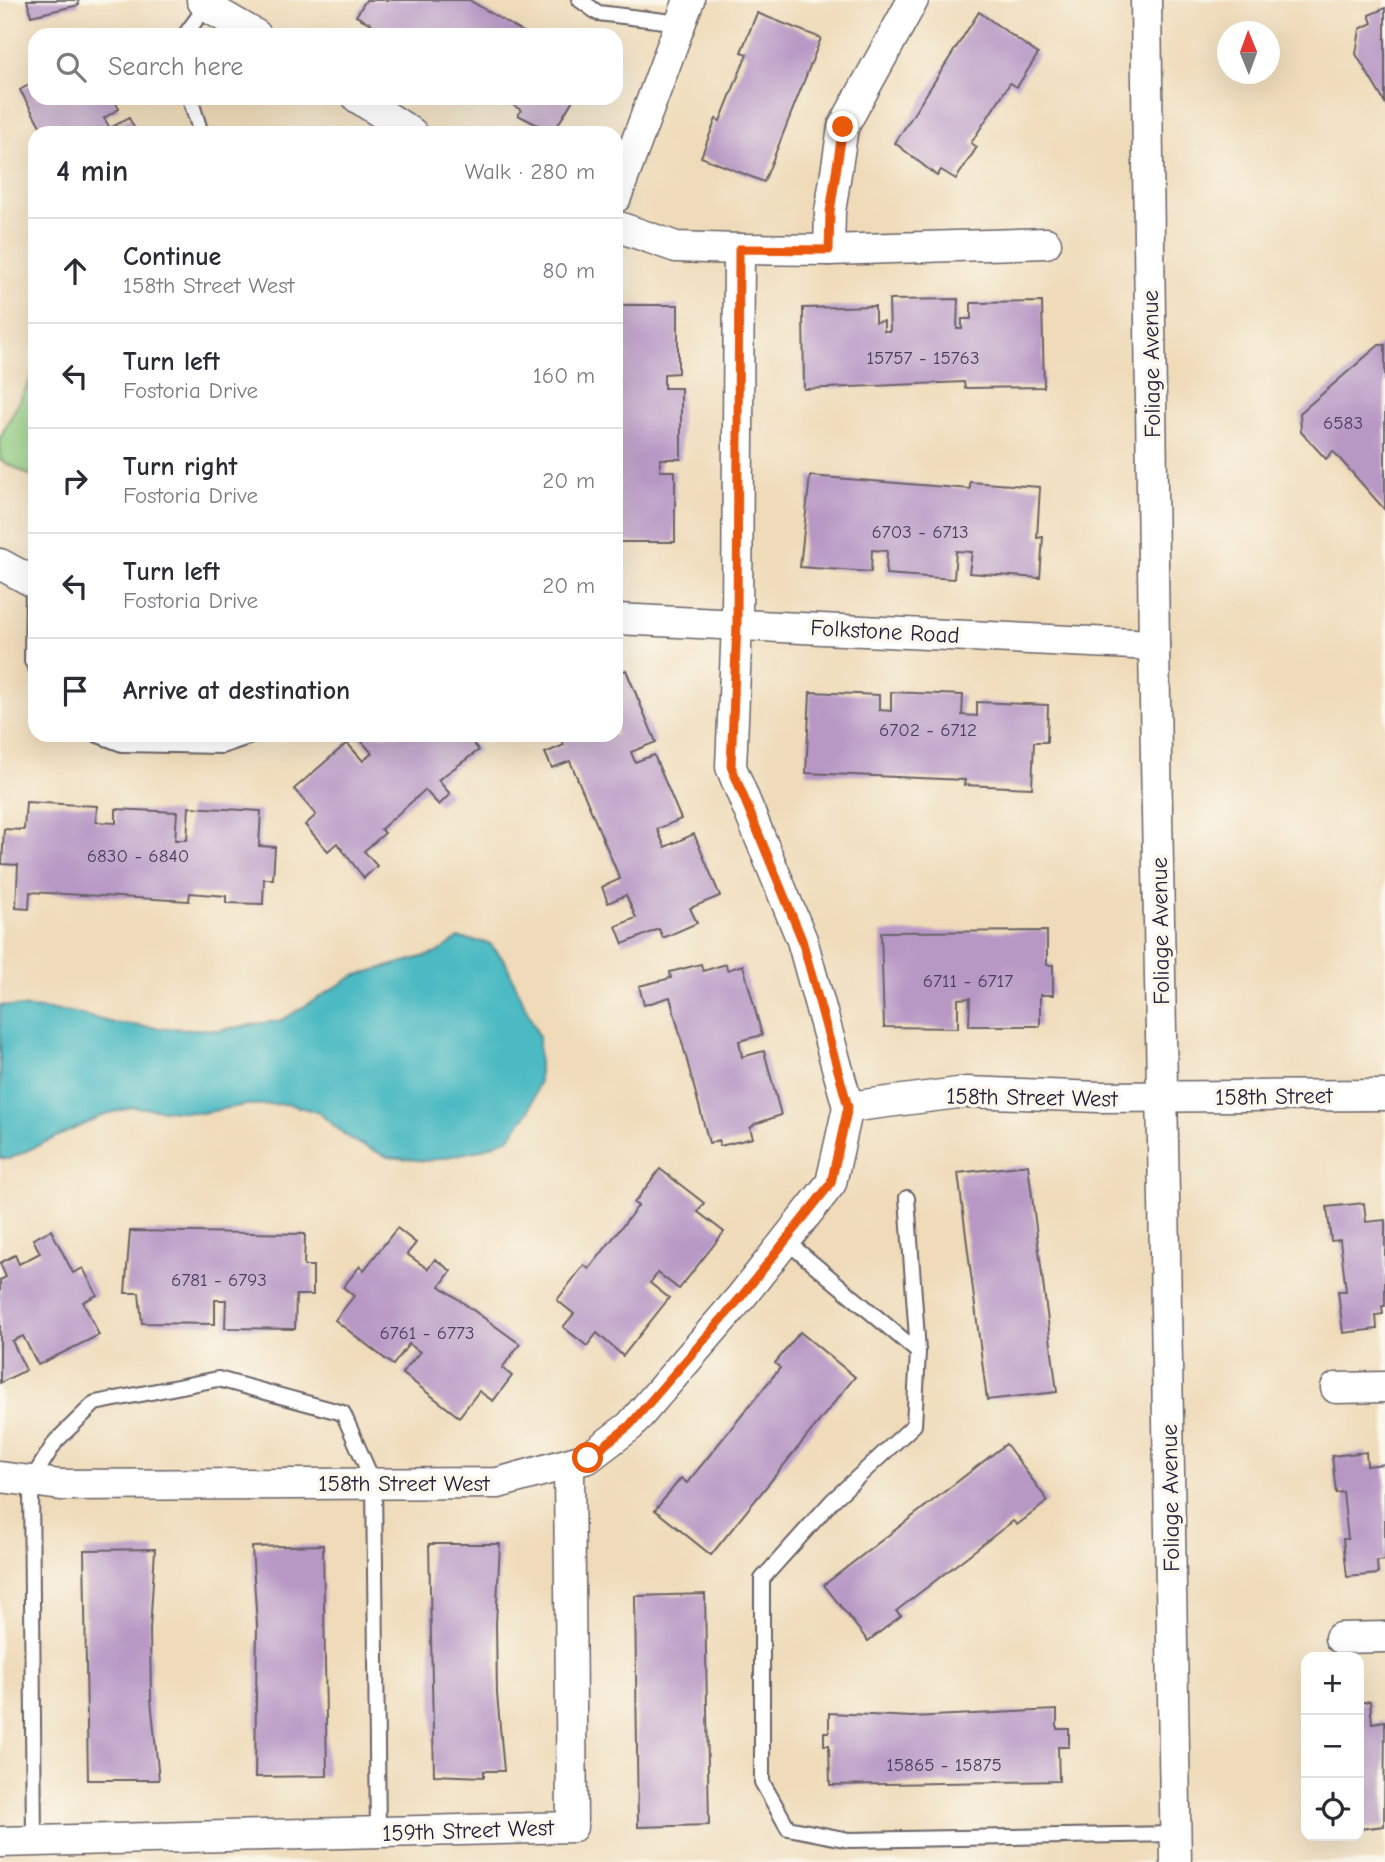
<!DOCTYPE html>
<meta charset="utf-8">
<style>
:root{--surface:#fff;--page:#f2f2f3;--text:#2b2b33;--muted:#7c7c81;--line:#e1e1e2}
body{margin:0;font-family:"Comic Neue",sans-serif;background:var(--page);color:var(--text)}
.controls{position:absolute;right:21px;bottom:21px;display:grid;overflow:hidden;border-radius:14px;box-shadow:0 7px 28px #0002}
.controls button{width:63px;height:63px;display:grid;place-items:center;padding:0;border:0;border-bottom:2px solid var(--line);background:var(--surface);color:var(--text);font:35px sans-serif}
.compass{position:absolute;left:1217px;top:21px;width:63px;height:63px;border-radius:50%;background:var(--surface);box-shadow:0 7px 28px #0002;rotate:359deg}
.stop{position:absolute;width:21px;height:21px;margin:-16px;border:5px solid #ea580c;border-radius:50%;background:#fff}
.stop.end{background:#ea580c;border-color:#fff;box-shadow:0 2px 7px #0008}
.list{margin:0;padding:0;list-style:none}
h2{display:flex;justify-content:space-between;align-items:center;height:91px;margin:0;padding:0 28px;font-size:30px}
h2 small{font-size:23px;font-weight:400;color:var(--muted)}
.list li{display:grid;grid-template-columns:46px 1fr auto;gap:21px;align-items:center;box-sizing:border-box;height:105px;padding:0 28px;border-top:2px solid var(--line)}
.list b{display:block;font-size:26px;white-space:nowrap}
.list p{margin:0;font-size:23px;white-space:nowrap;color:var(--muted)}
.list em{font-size:23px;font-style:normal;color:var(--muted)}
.icon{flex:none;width:38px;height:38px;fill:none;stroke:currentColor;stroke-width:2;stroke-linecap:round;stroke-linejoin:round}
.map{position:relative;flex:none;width:1385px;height:1862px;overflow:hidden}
.search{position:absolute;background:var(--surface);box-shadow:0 7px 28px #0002;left:28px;top:28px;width:595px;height:77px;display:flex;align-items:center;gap:18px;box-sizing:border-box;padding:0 24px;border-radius:21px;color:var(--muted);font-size:26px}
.panel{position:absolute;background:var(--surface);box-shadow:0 7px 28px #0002;left:28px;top:126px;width:595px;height:616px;border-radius:21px}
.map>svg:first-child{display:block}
.green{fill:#93ce83;stroke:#5a785f;stroke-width:2}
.water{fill:#4bbac2;stroke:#366e7e;stroke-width:2}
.building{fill:#b798c5}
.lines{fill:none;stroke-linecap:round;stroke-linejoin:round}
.lane-casing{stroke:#6a6367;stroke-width:18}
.street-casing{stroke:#6a6367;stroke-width:33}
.lane{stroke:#fff;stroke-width:14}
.street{stroke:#fff;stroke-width:30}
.route{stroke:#ea580c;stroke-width:9}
.labels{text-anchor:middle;stroke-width:7;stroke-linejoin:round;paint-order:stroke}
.number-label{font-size:19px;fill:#47405e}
.street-label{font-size:23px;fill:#22223b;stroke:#fbf7ec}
</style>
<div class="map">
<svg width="1385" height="1862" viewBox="0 0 1385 1862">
<rect width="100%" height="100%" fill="#fbf7ec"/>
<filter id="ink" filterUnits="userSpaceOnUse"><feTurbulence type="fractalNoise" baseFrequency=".0143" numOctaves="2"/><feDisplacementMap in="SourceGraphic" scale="14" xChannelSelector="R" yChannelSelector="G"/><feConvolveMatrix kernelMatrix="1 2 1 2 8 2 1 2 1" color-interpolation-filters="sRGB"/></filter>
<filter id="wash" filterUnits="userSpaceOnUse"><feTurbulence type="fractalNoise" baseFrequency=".00686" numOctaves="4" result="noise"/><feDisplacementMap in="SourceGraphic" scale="28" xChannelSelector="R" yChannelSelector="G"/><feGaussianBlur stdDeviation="1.57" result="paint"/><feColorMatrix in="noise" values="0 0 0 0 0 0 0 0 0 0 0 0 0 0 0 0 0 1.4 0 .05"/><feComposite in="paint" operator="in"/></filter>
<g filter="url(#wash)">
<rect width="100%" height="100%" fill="#efdbba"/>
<path class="green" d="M 35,371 L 35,478 L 0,460 L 0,438 Z"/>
<path class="water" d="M 459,938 L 489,943 L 505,961 L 539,1037 L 539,1081 L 529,1111 L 509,1138 L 480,1150 L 427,1161 L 388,1157 L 351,1140 L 318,1112 L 288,1104 L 245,1105 L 201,1113 L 132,1107 L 106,1114 L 9,1159 L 0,1158 L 0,1005 L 71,1012 L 114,1023 L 160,1028 L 220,1030 L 282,1020 L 354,976 L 437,953 Z"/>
<g id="blocks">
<g class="building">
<path d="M 27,0 L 78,0 L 79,5 L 31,16 Z"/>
<path d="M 366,0 L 469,0 L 528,35 L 392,35 L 356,16 Z"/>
<path d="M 1385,8 L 1385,103 L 1356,54 L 1360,29 L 1372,23 L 1369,15 Z"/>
<path d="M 979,12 L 1038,54 L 1017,87 L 1010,83 L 971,143 L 977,147 L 956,179 L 941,170 L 937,176 L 895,143 Z"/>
<path d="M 757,13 L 821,38 L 764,182 L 701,157 L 716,119 L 720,121 L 747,54 L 741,52 Z"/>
<path d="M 35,81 L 35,98 L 113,98 L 119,109 L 104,118 L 110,128 L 129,118 L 137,133 L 44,133 L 20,90 Z"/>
<path d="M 501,98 L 574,98 L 553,133 L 518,115 L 521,110 Z"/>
<path d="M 958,299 L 957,329 L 962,329 L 962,319 L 971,319 L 971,303 L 1042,302 L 1044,387 L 965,388 L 964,382 L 804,389 L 803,308 L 875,306 L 875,322 L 884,321 L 884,331 L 890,331 L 889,300 Z"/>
<path d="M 616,305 L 678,305 L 678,373 L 664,374 L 664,388 L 681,388 L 681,459 L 660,459 L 660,471 L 675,471 L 675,542 L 616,542 Z"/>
<path d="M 1379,345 L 1385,345 L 1385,510 L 1333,451 L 1326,459 L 1301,432 L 1300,413 Z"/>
<path d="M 810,476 L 970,489 L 970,482 L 1040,487 L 1037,538 L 1043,537 L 1040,578 L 969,573 L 972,552 L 956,551 L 954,579 L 886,574 L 887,551 L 872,550 L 871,572 L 800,567 Z"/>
<path d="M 626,670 L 656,742 L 631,752 L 635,762 L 654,755 L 681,819 L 657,829 L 665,847 L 694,834 L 720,896 L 690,908 L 697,923 L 663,938 L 659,929 L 623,944 L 616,926 L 636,918 L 626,895 L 608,903 L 602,887 L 620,879 L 570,761 L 552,768 L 545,753 L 564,745 L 559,735 L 616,735 L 616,674 Z"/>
<path d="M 810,692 L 879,695 L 879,710 L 891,711 L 891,692 L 963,695 L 962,715 L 977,716 L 977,702 L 1048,705 L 1047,742 L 1034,742 L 1032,788 L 964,785 L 965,780 L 806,773 Z"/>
<path d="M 356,735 L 466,735 L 479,750 L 438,780 L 450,794 L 439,805 L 425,790 L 381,829 L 385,833 L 364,851 L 377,866 L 364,878 L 337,843 L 328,851 L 305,825 L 316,815 L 294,789 L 347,743 L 363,761 L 372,753 Z"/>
<path d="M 26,802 L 97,806 L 96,822 L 116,823 L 116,809 L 177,812 L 175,840 L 187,840 L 189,807 L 261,811 L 259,846 L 275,847 L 273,879 L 264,879 L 263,904 L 226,903 L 226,896 L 190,893 L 189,901 L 30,892 L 29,909 L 16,908 L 18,865 L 2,864 L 4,829 L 24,830 Z"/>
<path d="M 1047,931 L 1047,965 L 1053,965 L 1053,995 L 1040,995 L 1040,1026 L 969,1026 L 970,998 L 958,999 L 958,1028 L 884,1027 L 881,932 Z"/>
<path d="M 701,964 L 703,971 L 726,964 L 727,970 L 743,965 L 762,1035 L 739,1041 L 742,1057 L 764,1051 L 781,1115 L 755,1124 L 750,1128 L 753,1138 L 720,1146 L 719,1140 L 709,1143 L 670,997 L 644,1005 L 639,986 L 671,978 L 670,972 Z"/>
<path d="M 1028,1165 L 1057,1392 L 987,1400 L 958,1173 Z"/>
<path d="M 660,1169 L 704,1203 L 698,1212 L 724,1232 L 679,1289 L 658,1273 L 650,1283 L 669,1298 L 623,1356 L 597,1333 L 587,1346 L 563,1327 L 574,1314 L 557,1300 L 584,1265 L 589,1269 L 638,1206 L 634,1203 Z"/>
<path d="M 1364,1203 L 1366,1222 L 1385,1220 L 1385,1306 L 1382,1306 L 1383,1314 L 1376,1315 L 1377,1329 L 1343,1333 L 1338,1291 L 1346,1291 L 1340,1240 L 1331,1241 L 1327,1207 Z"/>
<path d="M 397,1228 L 416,1243 L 407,1254 L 428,1269 L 435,1259 L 451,1271 L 440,1286 L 520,1344 L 502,1368 L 512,1376 L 493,1401 L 479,1391 L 459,1417 L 402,1373 L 420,1352 L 409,1344 L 393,1365 L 335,1320 L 354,1296 L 343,1287 L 360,1266 L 364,1270 Z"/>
<path d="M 51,1230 L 73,1273 L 83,1268 L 97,1295 L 83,1302 L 99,1335 L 38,1365 L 23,1336 L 12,1341 L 26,1370 L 0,1383 L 0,1280 L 6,1277 L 0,1263 L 15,1255 L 19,1264 L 40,1253 L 33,1239 Z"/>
<path d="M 130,1231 L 305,1234 L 304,1266 L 313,1266 L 313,1295 L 296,1295 L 295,1329 L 225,1328 L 226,1300 L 215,1300 L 215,1324 L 142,1323 L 139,1293 L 125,1293 Z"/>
<path d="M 800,1332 L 855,1377 L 711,1555 L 655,1510 L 681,1478 L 687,1483 L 780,1368 L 775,1363 Z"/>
<path d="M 1006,1444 L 1048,1501 L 1017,1525 L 1013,1521 L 896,1611 L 901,1616 L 868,1641 L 824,1585 Z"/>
<path d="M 1366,1452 L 1367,1466 L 1385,1464 L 1385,1560 L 1377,1561 L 1378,1574 L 1347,1577 L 1343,1539 L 1348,1539 L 1343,1492 L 1336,1493 L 1332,1456 Z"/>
<path d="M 429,1544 L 500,1544 L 496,1623 L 497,1694 L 504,1771 L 484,1771 L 484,1777 L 434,1775 Z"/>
<path d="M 323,1545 L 327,1776 L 255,1777 L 257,1625 L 252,1547 Z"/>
<path d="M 155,1549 L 150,1630 L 151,1699 L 159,1780 L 88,1780 L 84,1550 Z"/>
<path d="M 705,1594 L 709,1825 L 638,1827 L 635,1596 Z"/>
<path d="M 1370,1701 L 1372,1723 L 1385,1721 L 1384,1826 L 1359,1829 L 1359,1703 Z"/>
<path d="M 1057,1710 L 1057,1729 L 1069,1729 L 1069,1747 L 1058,1747 L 1059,1781 L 830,1785 L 829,1745 L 824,1745 L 824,1732 L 829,1732 L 829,1713 L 912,1717 Z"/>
</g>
</g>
</g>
<g filter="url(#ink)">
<use href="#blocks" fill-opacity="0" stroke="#6a6367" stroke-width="2"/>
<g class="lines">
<defs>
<g id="lane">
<path d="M 580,0 L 598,13 L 681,23"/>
<path d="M 185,35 L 206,6"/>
<path d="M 190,98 L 201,133"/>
<path d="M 33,582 L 32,661 L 35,667"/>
<path d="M 98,735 L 122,744 L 222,746 L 254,735"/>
<path d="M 907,1198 L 918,1352"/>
<path d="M 785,1240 L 918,1352 L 914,1425 L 832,1501 L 762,1579 L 762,1782 L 788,1828 L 849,1840 L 1176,1834"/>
<path d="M 34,1841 L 31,1481 L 56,1441 L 95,1403 L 218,1379 L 343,1413 L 374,1484 L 378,1832"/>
</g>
<g id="street">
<path d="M 202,0 L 206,6 L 256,35"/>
<path d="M 1146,0 L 1154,645 L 1176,1862"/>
<path d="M 358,98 L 412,133"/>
<path d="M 616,197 L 689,0"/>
<path d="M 616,226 L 676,247 L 739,249"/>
<path d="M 829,250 L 1046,243"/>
<path d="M 0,564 L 35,583"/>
<path d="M 616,619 L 1154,645"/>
<path d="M 848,1107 L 802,940 L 731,767 L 737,624 L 739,249 L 829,250 L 830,212 L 843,127 L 913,0"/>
<path d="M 1336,1388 L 1385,1387"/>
<path d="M 0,1477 L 61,1485 L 498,1483 L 588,1458 L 630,1426 L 741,1297 L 831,1183 L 848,1107 L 966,1092 L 1100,1097 L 1385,1095"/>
<path d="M 1340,1638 L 1385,1637"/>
<path d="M 0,1842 L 572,1827 L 569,1464"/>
</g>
</defs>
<use href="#lane" class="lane-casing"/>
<use href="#street" class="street-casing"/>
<use href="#lane" class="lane"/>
<use href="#street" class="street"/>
</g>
</g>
<g class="lines" filter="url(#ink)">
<path class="route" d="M 588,1458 L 629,1426 L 741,1297 L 831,1183 L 848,1107 L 802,940 L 731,766 L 737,624 L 739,249 L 829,250 L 830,212 L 843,127"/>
</g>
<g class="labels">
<g class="number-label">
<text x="923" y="364">15757 - 15763</text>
<text x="1343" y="429">6583</text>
<text x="920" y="538">6703 - 6713</text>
<text x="928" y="736">6702 - 6712</text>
<text x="138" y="862">6830 - 6840</text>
<text x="968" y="987">6711 - 6717</text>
<text x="219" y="1286">6781 - 6793</text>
<text x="427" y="1339">6761 - 6773</text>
<text x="944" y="1771">15865 - 15875</text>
</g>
<g class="street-label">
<text transform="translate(1151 364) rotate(-91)" y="8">Foliage Avenue</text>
<text transform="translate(885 631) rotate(3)" y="8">Folkstone Road</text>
<text transform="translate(1160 931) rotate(-91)" y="8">Foliage Avenue</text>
<text transform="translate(1274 1096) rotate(-1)" y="8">158th Street</text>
<text transform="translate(1032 1097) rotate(1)" y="8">158th Street West</text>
<text x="404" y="1491">158th Street West</text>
<text transform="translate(1170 1498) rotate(-91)" y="8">Foliage Avenue</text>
<text transform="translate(468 1830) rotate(-2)" y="8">159th Street West</text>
</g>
</g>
</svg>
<div class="controls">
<button>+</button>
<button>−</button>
<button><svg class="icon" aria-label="locate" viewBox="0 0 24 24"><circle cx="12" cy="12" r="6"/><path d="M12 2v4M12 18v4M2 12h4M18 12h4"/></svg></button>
</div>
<svg class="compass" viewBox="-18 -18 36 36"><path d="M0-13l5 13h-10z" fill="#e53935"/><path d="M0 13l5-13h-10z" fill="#7c7c81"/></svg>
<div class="stop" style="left:588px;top:1458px"></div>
<div class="stop end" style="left:843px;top:127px"></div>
<div class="search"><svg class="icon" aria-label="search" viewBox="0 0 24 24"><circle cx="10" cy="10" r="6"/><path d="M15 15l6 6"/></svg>Search here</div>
<section class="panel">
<h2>4 min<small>Walk · 280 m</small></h2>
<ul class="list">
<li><svg class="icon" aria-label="ahead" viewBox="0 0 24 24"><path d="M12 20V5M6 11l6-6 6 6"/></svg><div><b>Continue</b><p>158th Street West</p></div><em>80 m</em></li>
<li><svg class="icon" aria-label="left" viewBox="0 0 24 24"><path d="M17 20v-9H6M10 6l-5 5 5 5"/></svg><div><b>Turn left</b><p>Fostoria Drive</p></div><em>160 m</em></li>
<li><svg class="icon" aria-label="right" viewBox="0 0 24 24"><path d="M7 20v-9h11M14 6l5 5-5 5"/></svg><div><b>Turn right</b><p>Fostoria Drive</p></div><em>20 m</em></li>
<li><svg class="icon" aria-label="left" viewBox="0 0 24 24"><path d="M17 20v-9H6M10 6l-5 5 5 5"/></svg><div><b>Turn left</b><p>Fostoria Drive</p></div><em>20 m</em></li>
<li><svg class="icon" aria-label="arrive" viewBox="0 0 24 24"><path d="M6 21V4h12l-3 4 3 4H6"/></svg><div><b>Arrive at destination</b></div></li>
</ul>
</section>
</div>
